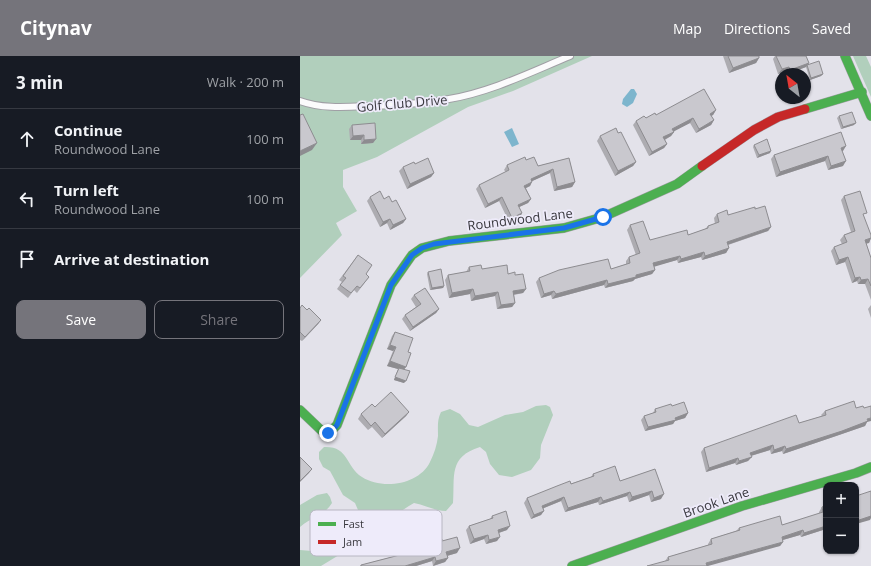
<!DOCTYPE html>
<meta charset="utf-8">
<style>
:root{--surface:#171b24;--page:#20242c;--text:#f1f3f6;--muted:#9ea1a6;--line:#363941;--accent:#75747b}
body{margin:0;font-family:"Open Sans",sans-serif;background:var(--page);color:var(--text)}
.controls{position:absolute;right:12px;bottom:12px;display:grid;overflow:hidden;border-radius:8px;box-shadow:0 1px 3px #0004}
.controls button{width:36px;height:36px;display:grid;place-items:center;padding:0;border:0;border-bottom:1px solid var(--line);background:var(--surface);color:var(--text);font:20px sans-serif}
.compass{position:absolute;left:475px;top:12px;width:36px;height:36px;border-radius:50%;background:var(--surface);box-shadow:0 1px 3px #0004;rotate:329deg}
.stop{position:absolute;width:12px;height:12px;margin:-9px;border:3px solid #1a73e8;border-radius:50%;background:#fff}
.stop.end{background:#1a73e8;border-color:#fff;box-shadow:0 1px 4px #0008}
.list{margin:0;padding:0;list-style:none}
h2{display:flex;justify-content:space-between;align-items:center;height:52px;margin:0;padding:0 16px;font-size:17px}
h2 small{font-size:13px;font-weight:400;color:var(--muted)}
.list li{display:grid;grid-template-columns:26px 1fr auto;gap:12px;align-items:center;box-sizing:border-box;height:60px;padding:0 16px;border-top:1px solid var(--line)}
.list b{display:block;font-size:15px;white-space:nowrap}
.list p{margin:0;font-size:13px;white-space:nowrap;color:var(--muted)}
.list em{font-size:13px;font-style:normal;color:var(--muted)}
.actions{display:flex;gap:8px;padding:12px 16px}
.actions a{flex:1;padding:9px 0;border:1px solid var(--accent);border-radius:8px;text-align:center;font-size:14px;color:var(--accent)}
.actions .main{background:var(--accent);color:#fff}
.icon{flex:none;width:22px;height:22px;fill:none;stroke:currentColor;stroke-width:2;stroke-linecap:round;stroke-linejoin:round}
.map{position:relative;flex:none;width:571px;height:510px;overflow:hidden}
header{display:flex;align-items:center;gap:24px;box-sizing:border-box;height:56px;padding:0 20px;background:var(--accent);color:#fff}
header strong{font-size:19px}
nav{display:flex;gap:22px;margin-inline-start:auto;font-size:14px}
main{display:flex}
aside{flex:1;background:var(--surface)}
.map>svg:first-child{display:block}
.green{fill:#b1cfbc}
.water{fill:#7db5cd}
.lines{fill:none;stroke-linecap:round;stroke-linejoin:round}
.lane-casing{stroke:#a09fa5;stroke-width:8}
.fast-casing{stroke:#a09fa5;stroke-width:10}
.jam-casing{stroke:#a09fa5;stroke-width:10}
.lane{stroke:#fbfbfc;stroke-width:6}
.fast{stroke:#4caf50;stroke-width:9}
.jam{stroke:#c62828;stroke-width:9}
.wall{fill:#adacb1}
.shaded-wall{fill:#8d8c90}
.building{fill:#c9c8ce;stroke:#8d8c90}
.route{stroke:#1a73e8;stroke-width:5}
.labels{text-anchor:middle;stroke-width:3.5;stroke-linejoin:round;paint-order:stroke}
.street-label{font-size:13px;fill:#3a393f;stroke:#eeebfa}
.key{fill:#eeebfa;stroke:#b8b6c2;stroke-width:1}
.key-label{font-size:11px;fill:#3a393f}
</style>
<header>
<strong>Citynav</strong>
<nav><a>Map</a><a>Directions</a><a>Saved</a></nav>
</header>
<main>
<aside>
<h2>3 min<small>Walk · 200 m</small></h2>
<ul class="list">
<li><svg class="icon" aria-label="ahead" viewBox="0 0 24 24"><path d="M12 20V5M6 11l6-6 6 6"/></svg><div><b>Continue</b><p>Roundwood Lane</p></div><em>100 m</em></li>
<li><svg class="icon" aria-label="left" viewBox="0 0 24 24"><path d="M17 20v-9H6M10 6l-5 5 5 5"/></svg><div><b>Turn left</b><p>Roundwood Lane</p></div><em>100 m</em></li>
<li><svg class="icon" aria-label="arrive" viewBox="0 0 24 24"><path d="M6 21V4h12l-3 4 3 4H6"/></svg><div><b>Arrive at destination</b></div></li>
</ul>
<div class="actions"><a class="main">Save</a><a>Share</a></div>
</aside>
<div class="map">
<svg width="571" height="510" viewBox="0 0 571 510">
<rect width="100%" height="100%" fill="#e3e2ea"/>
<g class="green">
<path d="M 0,0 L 292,0 L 213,35 L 168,51 L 77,101 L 43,114 L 43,131 L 57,155 L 36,167 L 42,179 L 0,222 Z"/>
<path d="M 553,0 L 566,0 L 571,11 L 571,41 Z"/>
<path d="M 246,349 L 250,351 L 253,359 L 241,389 L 240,402 L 231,414 L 212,421 L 199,419 L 190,408 L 186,396 L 180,391 C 148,401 155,420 153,447 L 146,455 C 134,455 126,449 114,447 C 107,451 99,456 94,462 C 84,477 83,489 62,485 L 21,510 L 0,510 L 0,494 L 12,495 L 21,485 L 41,473 L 43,465 L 50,461 L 58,461 L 58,454 L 55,447 L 43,439 L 30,415 L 23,411 L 19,403 L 19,396 L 24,391 C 49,390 45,410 62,421 C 82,434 119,429 130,406 C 134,398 137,389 138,380 C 138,371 137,364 141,356 L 150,353 L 160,358 L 169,369 L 178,371 L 205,359 L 223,356 L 236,350 Z"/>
<path d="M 27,437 L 30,441 L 32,447 C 22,462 13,460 0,471 L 0,449 L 17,439 Z"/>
</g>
<g class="water">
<path d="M 331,33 L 334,33 L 337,38 L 333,47 L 327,51 L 322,48 L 323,43 Z"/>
<path d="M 212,72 L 219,88 L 212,91 L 204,76 Z"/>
</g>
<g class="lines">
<defs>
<path id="lane" d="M 0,45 C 22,53 46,51 70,50 C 96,49 123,48 149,43 C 191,36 231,16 270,0"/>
<g id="fast">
<path d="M 545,0 L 571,60"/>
<path d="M 505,53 L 562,36"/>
<path d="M 0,354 L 23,376 L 31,375 L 37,369 L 91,229 L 112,199 L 122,192 L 149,185 L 264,172 L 303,161 L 377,128 L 402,110"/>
<path d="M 272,510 L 442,450 L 556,417 L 571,411"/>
</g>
<path id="jam" d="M 402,110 L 454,74 L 478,61 L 505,53"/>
</defs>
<use href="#lane" class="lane-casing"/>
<use href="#fast" class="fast-casing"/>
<use href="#jam" class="jam-casing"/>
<use href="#lane" class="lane"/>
<use href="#fast" class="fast"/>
<use href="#jam" class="jam"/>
</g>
<g class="wall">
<path d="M 423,0 L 459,0 L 459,2 L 456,7 L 429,17 Z"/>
<path d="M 475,0 L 506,0 L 509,7 L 507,9 L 523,18 L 521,20 L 510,24 L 506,11 L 488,18 L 487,18 L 486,15 L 478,18 L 473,3 Z"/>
<path d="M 416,54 L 413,59 L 411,60 L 414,64 L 411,69 L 396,77 L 390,67 L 373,75 L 374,76 L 371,80 L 365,84 L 367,88 L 364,92 L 349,100 L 333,69 L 336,65 L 356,59 Z"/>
<path d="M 539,60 L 554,69 L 541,73 L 537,62 Z"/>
<path d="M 52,69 L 76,83 L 73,87 L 61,88 L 61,84 L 50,84 L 49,73 Z"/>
<path d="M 318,77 L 336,106 L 333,110 L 315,120 L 297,85 L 300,80 Z"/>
<path d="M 454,89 L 470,97 L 457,102 L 453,91 Z"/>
<path d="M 542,95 L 543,110 L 528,114 L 525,105 L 476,121 L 471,103 L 474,99 Z"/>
<path d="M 269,102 L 275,126 L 272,131 L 254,135 L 250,117 L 232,125 L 230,130 L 226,132 L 231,143 L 228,147 L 219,151 L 222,157 L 220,161 L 209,166 L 199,145 L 185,152 L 176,133 L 179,129 L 206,116 L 204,114 L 207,109 L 226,104 L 238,110 Z"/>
<path d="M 115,108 L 134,117 L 131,121 L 107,133 L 99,115 L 103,111 Z"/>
<path d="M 544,140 L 564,161 L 571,182 L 569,187 L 566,187 L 571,202 L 571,244 L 565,228 L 558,228 L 557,225 L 552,227 L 545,206 L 536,209 L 531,195 L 534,191 L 542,188 L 540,184 L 544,179 L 551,176 L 541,144 Z"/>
<path d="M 70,141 L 84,143 L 92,146 L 106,163 L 103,167 L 90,174 L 87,167 L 80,171 L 67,145 Z"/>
<path d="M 455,153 L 471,171 L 468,175 L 428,189 L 429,192 L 426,197 L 402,204 L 401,201 L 378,207 L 377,204 L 354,210 L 355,214 L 352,218 L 335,223 L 333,225 L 305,232 L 304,229 L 252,243 L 251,239 L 241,242 L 236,226 L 239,222 L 311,213 L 326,208 L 326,205 L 329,201 L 336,199 L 327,174 L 330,169 L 350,184 L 388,179 L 405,173 L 408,170 L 415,168 L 414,162 L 417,158 L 428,159 Z"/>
<path d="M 58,199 L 66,218 L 69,221 L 57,237 L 54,234 L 48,242 L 37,233 L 42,226 L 39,224 Z"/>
<path d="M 169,211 L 215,219 L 226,233 L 223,237 L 214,239 L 215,247 L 212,251 L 197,253 L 195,240 L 171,245 L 170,238 L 149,242 L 145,224 L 148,219 L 166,216 Z"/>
<path d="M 128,216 L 144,230 L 143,232 L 130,234 L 127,218 Z"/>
<path d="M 114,239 L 139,253 L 136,257 L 110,275 L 102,263 L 105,259 L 116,251 L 111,243 Z"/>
<path d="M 571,249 L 571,262 L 568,253 Z"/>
<path d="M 0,252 L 7,254 L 21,264 L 18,268 L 2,285 L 0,284 Z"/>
<path d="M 95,276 L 106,311 L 104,313 L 104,327 L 94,324 L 98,313 L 87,310 L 93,295 L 87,293 L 92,280 Z"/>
<path d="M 372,350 L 388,357 L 385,362 L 375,365 L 373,368 L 345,375 L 341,364 L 344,360 L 353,357 L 355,353 Z"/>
<path d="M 75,351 L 109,356 L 106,360 L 82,382 L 72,371 L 68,374 L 58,363 L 61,358 Z"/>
<path d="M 556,352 L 567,366 L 565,370 L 539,379 L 483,398 L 482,395 L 471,398 L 470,394 L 451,400 L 448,405 L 436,409 L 435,407 L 406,416 L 401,396 L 404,392 L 499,367 L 522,360 L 521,359 L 525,355 Z"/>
<path d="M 355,413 L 361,443 L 351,446 L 349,439 L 329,446 L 327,440 L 299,449 L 298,446 L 265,456 L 261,445 L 244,452 L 241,459 L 231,463 L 224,447 L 227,442 L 291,421 L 293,418 L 320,425 Z"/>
<path d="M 526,450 L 526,473 L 501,481 L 500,479 L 483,484 L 483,486 L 480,490 L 365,505 L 368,501 L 408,489 L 408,488 L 411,483 L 436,475 L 439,472 L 482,469 L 519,458 L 519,456 L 522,451 Z"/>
<path d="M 192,460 L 207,474 L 199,477 L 197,485 L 186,488 L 184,483 L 170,488 L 166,474 L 169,470 L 190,463 Z"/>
<path d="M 142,485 L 157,497 L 147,500 L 148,502 L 145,506 L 133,510 L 132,505 L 116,510 L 60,510 L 61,509 L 114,495 L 117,490 Z"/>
</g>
<g class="shaded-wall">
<path d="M 459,2 L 456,7 L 429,17 L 433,12 Z"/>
<path d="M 509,7 L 506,11 L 487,18 L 490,14 Z"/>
<path d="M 489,11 L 486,15 L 478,18 L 482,13 Z"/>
<path d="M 523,18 L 521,20 L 510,24 L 511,22 Z"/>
<path d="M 416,54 L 413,59 L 407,62 L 410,58 Z"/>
<path d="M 393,62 L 390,67 L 369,78 L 372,73 Z"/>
<path d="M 414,64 L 411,69 L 396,77 L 399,73 Z"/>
<path d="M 556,67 L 554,69 L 541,73 L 543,71 Z"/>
<path d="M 374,76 L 371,80 L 360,86 L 363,81 Z"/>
<path d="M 64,79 L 61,84 L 50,84 L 53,80 Z"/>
<path d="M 76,83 L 73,87 L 61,88 L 64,84 Z"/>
<path d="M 17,87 L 12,94 L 0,100 L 0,95 Z"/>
<path d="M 367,88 L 364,92 L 349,100 L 352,96 Z"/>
<path d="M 546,90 L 543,95 L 538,96 L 541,92 Z"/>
<path d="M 471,95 L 470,97 L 457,102 L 459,99 Z"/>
<path d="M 528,100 L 525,105 L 476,121 L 480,116 Z"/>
<path d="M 546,105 L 543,110 L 528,114 L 531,110 Z"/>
<path d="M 336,106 L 333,110 L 315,120 L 318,115 Z"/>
<path d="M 253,113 L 250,117 L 228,127 L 231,123 Z"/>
<path d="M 134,117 L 131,121 L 107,133 L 110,128 Z"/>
<path d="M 232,126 L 230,130 L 222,134 L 224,130 Z"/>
<path d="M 275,126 L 272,131 L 254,135 L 257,131 Z"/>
<path d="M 202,141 L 199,145 L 185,152 L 188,148 Z"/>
<path d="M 231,143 L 228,147 L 215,153 L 218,149 Z"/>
<path d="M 222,157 L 220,161 L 209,166 L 212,162 Z"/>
<path d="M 90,163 L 87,167 L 80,171 L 83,166 Z"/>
<path d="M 106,163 L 103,167 L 90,174 L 93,169 Z"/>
<path d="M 471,171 L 468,175 L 424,190 L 427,186 Z"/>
<path d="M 571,182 L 569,187 L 562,189 L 565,184 Z"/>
<path d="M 429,192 L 426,197 L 402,204 L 405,200 Z"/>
<path d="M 404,196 L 401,201 L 378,207 L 381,203 Z"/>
<path d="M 380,200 L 377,204 L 350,212 L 353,207 Z"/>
<path d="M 548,201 L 545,206 L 536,209 L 539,204 Z"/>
<path d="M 355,214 L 352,218 L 335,223 L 333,225 L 305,232 L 308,228 L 336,219 Z"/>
<path d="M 560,221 L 557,225 L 552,227 L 555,222 Z"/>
<path d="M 568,223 L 565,228 L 558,228 L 561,224 Z"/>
<path d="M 307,224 L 304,229 L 252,243 L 256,238 Z"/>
<path d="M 144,230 L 143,232 L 130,234 L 132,232 Z"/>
<path d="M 173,233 L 170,238 L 149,242 L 152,237 Z"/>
<path d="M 226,233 L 223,237 L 210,239 L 213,235 Z"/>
<path d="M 254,235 L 251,239 L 241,242 L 244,238 Z"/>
<path d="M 198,236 L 195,240 L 171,245 L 175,240 Z"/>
<path d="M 215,247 L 212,251 L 197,253 L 201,249 Z"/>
<path d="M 139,253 L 136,257 L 110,275 L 113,271 Z"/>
<path d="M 21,264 L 18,268 L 2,285 L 5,281 Z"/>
<path d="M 90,289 L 96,291 L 93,295 L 87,293 Z"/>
<path d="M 90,305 L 106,311 L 103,315 L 99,312 L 98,313 L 87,310 Z"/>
<path d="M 95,321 L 106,325 L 104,327 L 94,324 Z"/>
<path d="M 109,356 L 106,360 L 82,382 L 85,378 Z"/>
<path d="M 388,357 L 385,362 L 375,365 L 373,368 L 345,375 L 348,371 Z"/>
<path d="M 571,362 L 571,365 L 567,366 L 565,370 L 539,379 L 483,398 L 486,393 Z"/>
<path d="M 473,389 L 470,394 L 447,401 L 450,397 Z"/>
<path d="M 485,390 L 482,395 L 471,398 L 474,394 Z"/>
<path d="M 452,401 L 448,405 L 436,409 L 439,405 Z"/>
<path d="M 438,402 L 435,407 L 406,416 L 409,412 Z"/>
<path d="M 12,413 L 9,417 L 0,426 L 0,425 Z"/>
<path d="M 352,435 L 349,439 L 329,446 L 332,441 Z"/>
<path d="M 330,436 L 327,440 L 299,449 L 303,445 Z"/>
<path d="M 364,438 L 361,443 L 351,446 L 354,442 Z"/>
<path d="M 264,441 L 261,445 L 239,454 L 242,450 Z"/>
<path d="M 301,441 L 298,446 L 265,456 L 268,452 Z"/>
<path d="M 244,455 L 241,459 L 231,463 L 234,459 Z"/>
<path d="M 571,458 L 571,462 L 570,464 L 556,468 L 556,465 Z"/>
<path d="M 210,470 L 207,474 L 195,478 L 198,474 Z"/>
<path d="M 526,470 L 526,473 L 501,481 L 504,477 Z"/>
<path d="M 503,474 L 500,479 L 479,485 L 482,481 Z"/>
<path d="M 188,479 L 184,483 L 170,488 L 174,483 Z"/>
<path d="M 200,481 L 197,485 L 186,488 L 189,484 Z"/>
<path d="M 483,486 L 480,490 L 408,510 L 404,510 L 406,507 Z"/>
<path d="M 160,492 L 157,497 L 143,501 L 146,496 Z"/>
<path d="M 135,501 L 132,505 L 116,510 L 105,510 Z"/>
<path d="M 148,502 L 145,506 L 133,510 L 136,505 Z"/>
</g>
<g class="building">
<path d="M 428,0 L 459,0 L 459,2 L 433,12 Z"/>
<path d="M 476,0 L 506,0 L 509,7 L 490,14 L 489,11 L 482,13 Z"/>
<path d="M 519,5 L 523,18 L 511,22 L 507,9 Z"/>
<path d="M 404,33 L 416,54 L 410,58 L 414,64 L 399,73 L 393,62 L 372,73 L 374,76 L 363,81 L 367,88 L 352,96 L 336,65 L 344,60 L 346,62 L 355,57 L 356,59 Z"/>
<path d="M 552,56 L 556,67 L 543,71 L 539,60 Z"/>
<path d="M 3,58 L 17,87 L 0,95 L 0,59 Z"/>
<path d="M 75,67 L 76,83 L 64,84 L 64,79 L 53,80 L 52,69 Z"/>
<path d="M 316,72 L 318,77 L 321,76 L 336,106 L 318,115 L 300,80 Z"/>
<path d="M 541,76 L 546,90 L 541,92 L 546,105 L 531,110 L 528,100 L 480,116 L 474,99 Z"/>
<path d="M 467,83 L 471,95 L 459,99 L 454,89 Z"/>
<path d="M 225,101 L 226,104 L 234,101 L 238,110 L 269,102 L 275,126 L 257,131 L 253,113 L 231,123 L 232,126 L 224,130 L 231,143 L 218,149 L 222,157 L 212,162 L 202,141 L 188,148 L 179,129 L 209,114 L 207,109 Z"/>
<path d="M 128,102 L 134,117 L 110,128 L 103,111 L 114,106 L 115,108 Z"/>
<path d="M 80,135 L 84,143 L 89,140 L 92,146 L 96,144 L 106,163 L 93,169 L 90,163 L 83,166 L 70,141 Z"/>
<path d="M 560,135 L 567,157 L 563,158 L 571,179 L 571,182 L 565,184 L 571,202 L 571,230 L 568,223 L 561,224 L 560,221 L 555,222 L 548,201 L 539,204 L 534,191 L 547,186 L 544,179 L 555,175 L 544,140 Z"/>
<path d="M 465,150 L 471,171 L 427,186 L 429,192 L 405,200 L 404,196 L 381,203 L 380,200 L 353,207 L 355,214 L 336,219 L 336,221 L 308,228 L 307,224 L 256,238 L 254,235 L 244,238 L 239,222 L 259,214 L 308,203 L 311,213 L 330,207 L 329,201 L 340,197 L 330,169 L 343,165 L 350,184 L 387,174 L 388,179 L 408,172 L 408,170 L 419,166 L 417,158 L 427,154 L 428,159 L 455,151 L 455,153 Z"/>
<path d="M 58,199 L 72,209 L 66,218 L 69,221 L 60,232 L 57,230 L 51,237 L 40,229 L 46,222 L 43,220 Z"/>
<path d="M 181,209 L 182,213 L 207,209 L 208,218 L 215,216 L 215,219 L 223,218 L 226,233 L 213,235 L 215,247 L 201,249 L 198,236 L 175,240 L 173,233 L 152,237 L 148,219 L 170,215 L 169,211 Z"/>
<path d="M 141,213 L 144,230 L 132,232 L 128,216 Z"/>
<path d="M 125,232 L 139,253 L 113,271 L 105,259 L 121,248 L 114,239 Z"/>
<path d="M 2,249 L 7,254 L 9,252 L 21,264 L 5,281 L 0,276 L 0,252 Z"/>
<path d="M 95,276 L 113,282 L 108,296 L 111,297 L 106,311 L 90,305 L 96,291 L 90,289 Z"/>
<path d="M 99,312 L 110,315 L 106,325 L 95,321 Z"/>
<path d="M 91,336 L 109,356 L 85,378 L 75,366 L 71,370 L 61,358 L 72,348 L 75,351 Z"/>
<path d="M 554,345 L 556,352 L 563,350 L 564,352 L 571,350 L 571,362 L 567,363 L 568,365 L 542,375 L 486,393 L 485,390 L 474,394 L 473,389 L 450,397 L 452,401 L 439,405 L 438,402 L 409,412 L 404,392 L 496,359 L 499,367 L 526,359 L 525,355 Z"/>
<path d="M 384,346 L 388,357 L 375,362 L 376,364 L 348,371 L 344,360 L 356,356 L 355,353 L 371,348 L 372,350 Z"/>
<path d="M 0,401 L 12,413 L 0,425 Z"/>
<path d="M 315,410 L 320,425 L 355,413 L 364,438 L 354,442 L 352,435 L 332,441 L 330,436 L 303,445 L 301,441 L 268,452 L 264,441 L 242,450 L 244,455 L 234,459 L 227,442 L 257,430 L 270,425 L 271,428 L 294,420 L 293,418 Z"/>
<path d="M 571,435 L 571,460 L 556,465 L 556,440 Z"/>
<path d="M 526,450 L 526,470 L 504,477 L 503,474 L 482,481 L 483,486 L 406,507 L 407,510 L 347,510 L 369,504 L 368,501 L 412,488 L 411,483 L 440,474 L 439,472 L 480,460 L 482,469 L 523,456 L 522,451 Z"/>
<path d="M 206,455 L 210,470 L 198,474 L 200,481 L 189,484 L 188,479 L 174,483 L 169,470 L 193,462 L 192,460 Z"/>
<path d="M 157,481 L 160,492 L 146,496 L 148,502 L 136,505 L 135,501 L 105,510 L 61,510 L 61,509 L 119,494 L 117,490 L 142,483 L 142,485 Z"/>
</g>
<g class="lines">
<path class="route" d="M 28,377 L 33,374 L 37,369 L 91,229 L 112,199 L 122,192 L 134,188 L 264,172 L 303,161"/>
</g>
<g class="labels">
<g class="street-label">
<text transform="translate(102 47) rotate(-5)" y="5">Golf Club Drive</text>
<text transform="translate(220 163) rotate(-7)" y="5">Roundwood Lane</text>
<text transform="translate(416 446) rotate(-19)" y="5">Brook Lane</text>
</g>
</g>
<rect x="10" y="454" width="132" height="46" rx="6" class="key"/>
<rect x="18" y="466" width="18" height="4" fill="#4caf50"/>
<rect x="18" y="484" width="18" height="4" fill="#c62828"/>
<g class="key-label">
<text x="43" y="472">Fast</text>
<text x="43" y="490">Jam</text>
</g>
</svg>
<div class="controls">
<button>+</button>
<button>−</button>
</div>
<svg class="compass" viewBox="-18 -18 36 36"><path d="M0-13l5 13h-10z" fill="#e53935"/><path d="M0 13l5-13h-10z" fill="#9ea1a6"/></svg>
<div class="stop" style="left:303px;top:161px"></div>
<div class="stop end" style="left:28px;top:377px"></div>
</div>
</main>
